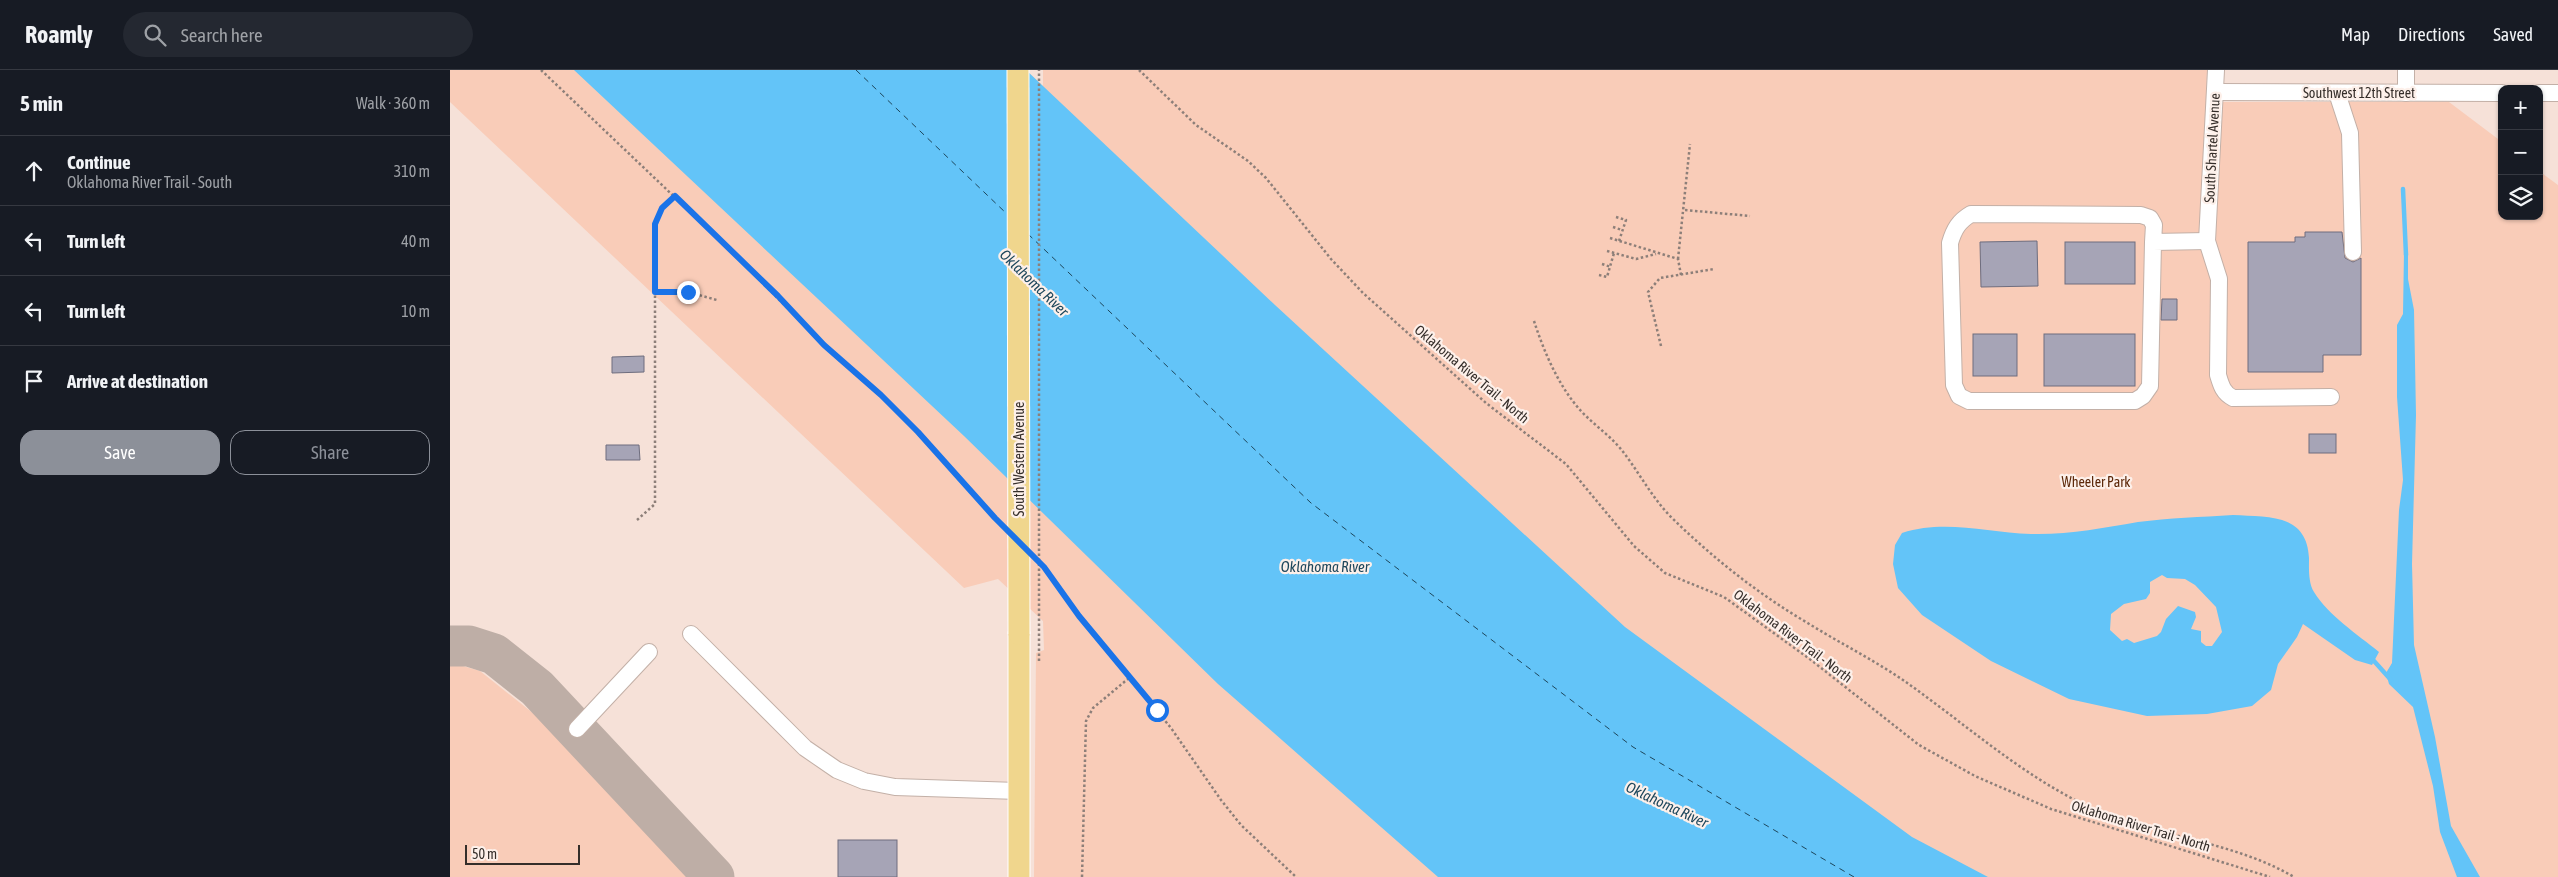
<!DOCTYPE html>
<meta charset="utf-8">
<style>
:root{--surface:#171b24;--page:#242831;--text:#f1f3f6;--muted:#9ea1a6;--line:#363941;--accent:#8c9099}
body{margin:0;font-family:"Asap Condensed",sans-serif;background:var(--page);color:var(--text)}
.controls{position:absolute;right:15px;top:15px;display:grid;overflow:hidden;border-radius:10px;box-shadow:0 1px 4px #0004}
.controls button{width:45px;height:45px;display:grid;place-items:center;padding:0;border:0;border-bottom:1px solid var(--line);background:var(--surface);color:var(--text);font:25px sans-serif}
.scale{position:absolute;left:15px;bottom:12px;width:115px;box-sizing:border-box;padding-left:5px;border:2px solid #352e2a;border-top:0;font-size:14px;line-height:18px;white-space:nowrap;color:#352e2a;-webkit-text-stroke:4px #fdf0ea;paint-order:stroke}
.stop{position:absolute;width:15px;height:15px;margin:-11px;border:4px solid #1a73e8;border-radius:50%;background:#fff}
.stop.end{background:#1a73e8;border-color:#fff;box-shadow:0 1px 5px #0008}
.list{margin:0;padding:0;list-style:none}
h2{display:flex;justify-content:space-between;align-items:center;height:65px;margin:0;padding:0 20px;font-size:21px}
h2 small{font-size:16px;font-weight:400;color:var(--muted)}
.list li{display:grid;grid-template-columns:32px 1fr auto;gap:15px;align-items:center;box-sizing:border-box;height:70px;padding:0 20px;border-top:1px solid var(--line)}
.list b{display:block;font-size:19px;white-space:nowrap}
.list p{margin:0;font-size:16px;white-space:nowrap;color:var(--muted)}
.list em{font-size:16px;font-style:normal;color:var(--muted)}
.actions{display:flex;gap:10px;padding:15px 20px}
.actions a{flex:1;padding:11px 0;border:1px solid var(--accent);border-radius:15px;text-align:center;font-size:18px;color:var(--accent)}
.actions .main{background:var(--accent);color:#fff}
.icon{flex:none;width:28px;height:28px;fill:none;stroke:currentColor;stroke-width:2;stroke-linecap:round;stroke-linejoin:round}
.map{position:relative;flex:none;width:2108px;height:807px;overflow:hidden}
header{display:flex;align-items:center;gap:30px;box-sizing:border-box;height:70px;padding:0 25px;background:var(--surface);border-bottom:1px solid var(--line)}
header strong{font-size:24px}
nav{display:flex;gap:28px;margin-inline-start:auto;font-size:18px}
.search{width:350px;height:45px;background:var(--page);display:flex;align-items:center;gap:12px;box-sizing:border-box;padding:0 18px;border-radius:28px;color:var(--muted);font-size:19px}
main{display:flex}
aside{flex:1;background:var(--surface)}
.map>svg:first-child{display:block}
.green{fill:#f9ccb8}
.water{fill:#63c4f8;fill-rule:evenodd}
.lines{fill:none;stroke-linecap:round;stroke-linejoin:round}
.stream{stroke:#63c4f8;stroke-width:4.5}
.ferry{stroke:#1e475c;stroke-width:1;stroke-dasharray:6 5;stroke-linecap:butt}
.taxiway{stroke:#beaea6;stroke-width:41}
.building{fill:#a6a4b6;stroke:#6e6d7e}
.minor-casing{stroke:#c3b0a7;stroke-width:18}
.major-casing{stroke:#fff;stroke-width:23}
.path{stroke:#8d7f79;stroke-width:2.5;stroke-dasharray:2.5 2.5;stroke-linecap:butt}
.minor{stroke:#fff;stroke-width:16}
.major{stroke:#f0d68d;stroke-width:21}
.major-bridge-casing{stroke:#fff;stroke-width:23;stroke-linecap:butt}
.path-bridge{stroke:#8d7f79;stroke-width:2.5;stroke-dasharray:2.5 2.5;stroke-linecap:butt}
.major-bridge{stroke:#f0d68d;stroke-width:21}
.route{stroke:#1a73e8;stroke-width:6}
.labels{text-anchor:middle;stroke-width:4.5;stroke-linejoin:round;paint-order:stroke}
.street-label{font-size:14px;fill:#352e2a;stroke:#fdf0ea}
.park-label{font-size:14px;fill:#5c2708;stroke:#fdf0ea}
.water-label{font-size:15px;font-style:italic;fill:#1e475c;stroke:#fdf0ea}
</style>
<header>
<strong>Roamly</strong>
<div class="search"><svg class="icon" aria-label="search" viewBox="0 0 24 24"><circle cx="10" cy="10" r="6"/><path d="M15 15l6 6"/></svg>Search here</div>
<nav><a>Map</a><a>Directions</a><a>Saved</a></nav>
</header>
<main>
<aside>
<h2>5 min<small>Walk · 360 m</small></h2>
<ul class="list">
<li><svg class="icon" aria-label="ahead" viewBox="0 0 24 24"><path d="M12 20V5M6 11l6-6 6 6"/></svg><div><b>Continue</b><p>Oklahoma River Trail - South</p></div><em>310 m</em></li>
<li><svg class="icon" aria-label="left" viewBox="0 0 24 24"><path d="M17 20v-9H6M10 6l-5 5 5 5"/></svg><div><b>Turn left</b></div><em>40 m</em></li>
<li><svg class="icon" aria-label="left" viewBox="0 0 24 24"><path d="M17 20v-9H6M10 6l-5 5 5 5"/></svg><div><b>Turn left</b></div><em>10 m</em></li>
<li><svg class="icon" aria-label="arrive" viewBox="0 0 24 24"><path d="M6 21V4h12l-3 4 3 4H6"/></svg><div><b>Arrive at destination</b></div></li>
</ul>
<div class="actions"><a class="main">Save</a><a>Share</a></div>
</aside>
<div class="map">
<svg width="2108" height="807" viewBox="0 0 2108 807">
<rect width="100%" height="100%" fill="#f6e1d8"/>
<g class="green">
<path d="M 0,0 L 576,0 L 593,16 L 593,0 L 1757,0 L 1756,32 L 1999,32 L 2052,72 L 2052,146 L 2089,146 L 2089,101 L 2108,115 L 2108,807 L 584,807 L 586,583 L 594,580 L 593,551 L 548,509 L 514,518 L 0,32 Z"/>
<path d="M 6,594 L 30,601 L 128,679 L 245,807 L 0,807 L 0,595 Z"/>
</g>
<g class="water">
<path d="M 124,0 L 576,0 L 825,235 L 1175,557 L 1462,767 L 1538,807 L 988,807 L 768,614 L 514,366 Z"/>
<path d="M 1958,181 L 1958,209 L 1964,240 L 1966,345 L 1962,494 L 1964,575 L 1985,667 L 2001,756 L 2030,807 L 2007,807 L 1990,762 L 1983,716 L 1963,637 L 1939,614 L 1936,603 L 1942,593 L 1949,440 L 1953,410 L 1947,327 L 1947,255 L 1953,244 L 1954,182 Z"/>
<path d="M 1783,445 C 1817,447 1857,443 1859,488 C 1859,498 1858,512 1864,522 C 1879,546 1907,564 1929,582 L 1922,595 L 1905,590 L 1853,554 L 1847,567 L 1828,594 L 1821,620 L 1802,636 L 1757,644 L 1697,646 L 1619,629 L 1541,591 L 1472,545 L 1448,518 L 1443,494 L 1445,475 L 1452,463 C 1496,449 1537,463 1581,464 C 1618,465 1652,458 1688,452 C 1719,448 1751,447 1783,445 ZM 1712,505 L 1717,508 L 1735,509 L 1745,515 L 1766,537 L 1772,562 L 1762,576 L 1756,576 L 1751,572 L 1751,561 L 1741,559 L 1746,547 L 1745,542 L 1728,536 L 1716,549 L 1711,562 L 1707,566 L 1684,573 L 1677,569 L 1672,571 L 1660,560 L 1661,544 L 1674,534 L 1696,529 L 1700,523 L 1700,512 Z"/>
</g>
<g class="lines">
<g class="stream">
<path d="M 1953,119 L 1956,185"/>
<path d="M 1924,591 L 1941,610"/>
</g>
<g class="ferry">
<path d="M 406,0 L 557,144"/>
<path d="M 578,164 L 861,433 L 1183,677 L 1404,807"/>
</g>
<path class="taxiway" d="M 0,576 L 19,576 L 44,584 L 87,618 L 264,807"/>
</g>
<g class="building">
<path d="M 1855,162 L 1892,162 L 1895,188 L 1903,192 L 1911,188 L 1911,285 L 1873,285 L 1873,302 L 1798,302 L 1798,172 L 1845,172 L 1845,167 L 1855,167 Z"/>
<path d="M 1587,171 L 1588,216 L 1531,217 L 1530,172 Z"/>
<rect x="1615" y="172" width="70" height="42"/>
<path d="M 1712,229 L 1727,229 L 1727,250 L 1711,250 Z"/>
<rect x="1523" y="264" width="44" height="42"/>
<rect x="1594" y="264" width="91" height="52"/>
<path d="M 194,286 L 194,302 L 162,303 L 162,287 Z"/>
<rect x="1859" y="364" width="27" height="19"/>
<path d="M 156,375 L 189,375 L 190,390 L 156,390 Z"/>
<rect x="388" y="770" width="59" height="37"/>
</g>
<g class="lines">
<defs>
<g id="minor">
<path d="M 1766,0 L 1757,171 L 1769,209 L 1768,305 C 1771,315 1773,323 1783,328 L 1881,327"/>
<path d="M 1766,22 L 2052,23"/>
<path d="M 1887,23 L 1900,63 L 1903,182"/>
<path d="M 1956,23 L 1956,0"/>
<path d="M 2089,23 L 2108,23"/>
<path d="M 1703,172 L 1700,316 L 1693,326 L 1685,331 L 1519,331 L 1509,326 L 1504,315 L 1500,173 C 1504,159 1509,151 1521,144 L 1691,145 L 1700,148 L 1704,155 L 1703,172 L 1757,171"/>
<path d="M 241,564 L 355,678 L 387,700 L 414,711 L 445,717 L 569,721"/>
<path d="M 127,659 L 199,582"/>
</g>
<path id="major" d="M 569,807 L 569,564"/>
</defs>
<use href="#minor" class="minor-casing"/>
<use href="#major" class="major-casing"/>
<g class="path">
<path d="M 91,0 L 273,173 L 387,288 L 443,337 L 551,453"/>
<path d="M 689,0 L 746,55 L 798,91 L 816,108 L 881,189 L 913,223 L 1036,333 L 1116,394 L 1184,476 L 1215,503 L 1274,527 L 1361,590 L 1469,675 L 1525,706 L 1601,739 L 1820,807"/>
<path d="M 1235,140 L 1300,146"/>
<path d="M 1166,147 L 1176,150 L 1169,171"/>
<path d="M 1163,157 L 1172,160"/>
<path d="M 1160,168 L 1228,189 L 1231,205"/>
<path d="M 1157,181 L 1186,189 L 1206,184"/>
<path d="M 1228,189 L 1240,74"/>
<path d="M 1152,194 L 1161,197"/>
<path d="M 1149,205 L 1157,207 L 1164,183"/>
<path d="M 205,222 L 238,222 L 267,230"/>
<path d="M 1084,251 C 1094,282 1109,317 1131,341 C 1143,354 1158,364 1170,378 C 1188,400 1201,427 1222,448 C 1263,488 1307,523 1356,552 C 1388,572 1422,589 1453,610 C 1513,652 1570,704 1637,736 C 1703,767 1781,770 1844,807"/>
<path d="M 1211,276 L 1198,222 L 1210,208 L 1264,199"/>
<path d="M 187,450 L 205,434 L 205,154 L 212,138 L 225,126"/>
<path d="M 588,491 L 601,505 L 629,546 L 721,658 L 771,730 L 791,755 L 846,807"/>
<path d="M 589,591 L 589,581"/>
<path d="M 632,807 L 636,651 L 643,638 L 679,608"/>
</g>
<use href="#minor" class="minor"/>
<use href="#major" class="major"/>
<defs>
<path id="major-bridge" d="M 568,0 L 569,564"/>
</defs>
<use href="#major-bridge" class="major-bridge-casing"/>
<path class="path-bridge" d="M 589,581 L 589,0"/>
<use href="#major-bridge" class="major-bridge"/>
</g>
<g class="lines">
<path class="route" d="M 238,222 L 205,222 L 205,154 L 212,138 L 225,126 L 328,226 L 374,275 L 431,325 L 468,362 L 545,448 L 594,497 L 629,546 L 707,640"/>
</g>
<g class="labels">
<g class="street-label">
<text x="1909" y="28">Southwest 12th Street</text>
<text transform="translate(1762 78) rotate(-87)" y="5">South Shartel Avenue</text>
<text transform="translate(1022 304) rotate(40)" y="5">Oklahoma River Trail - North</text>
<text transform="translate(569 389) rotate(-90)" y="5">South Western Avenue</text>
<text transform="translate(1343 566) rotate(37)" y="5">Oklahoma River Trail - North</text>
<text transform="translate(1691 756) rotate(17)" y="5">Oklahoma River Trail - North</text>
</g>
<g class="park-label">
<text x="1646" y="417">Wheeler Park</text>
</g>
<g class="water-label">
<text transform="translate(584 213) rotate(44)" y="5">Oklahoma River</text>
<text x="875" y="502">Oklahoma River</text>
<text transform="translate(1217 735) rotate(25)" y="5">Oklahoma River</text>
</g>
</g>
</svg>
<div class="controls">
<button>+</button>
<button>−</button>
<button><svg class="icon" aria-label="layers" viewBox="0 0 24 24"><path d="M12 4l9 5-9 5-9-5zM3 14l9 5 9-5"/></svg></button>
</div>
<div class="scale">50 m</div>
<div class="stop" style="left:707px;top:640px"></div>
<div class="stop end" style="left:238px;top:222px"></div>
</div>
</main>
